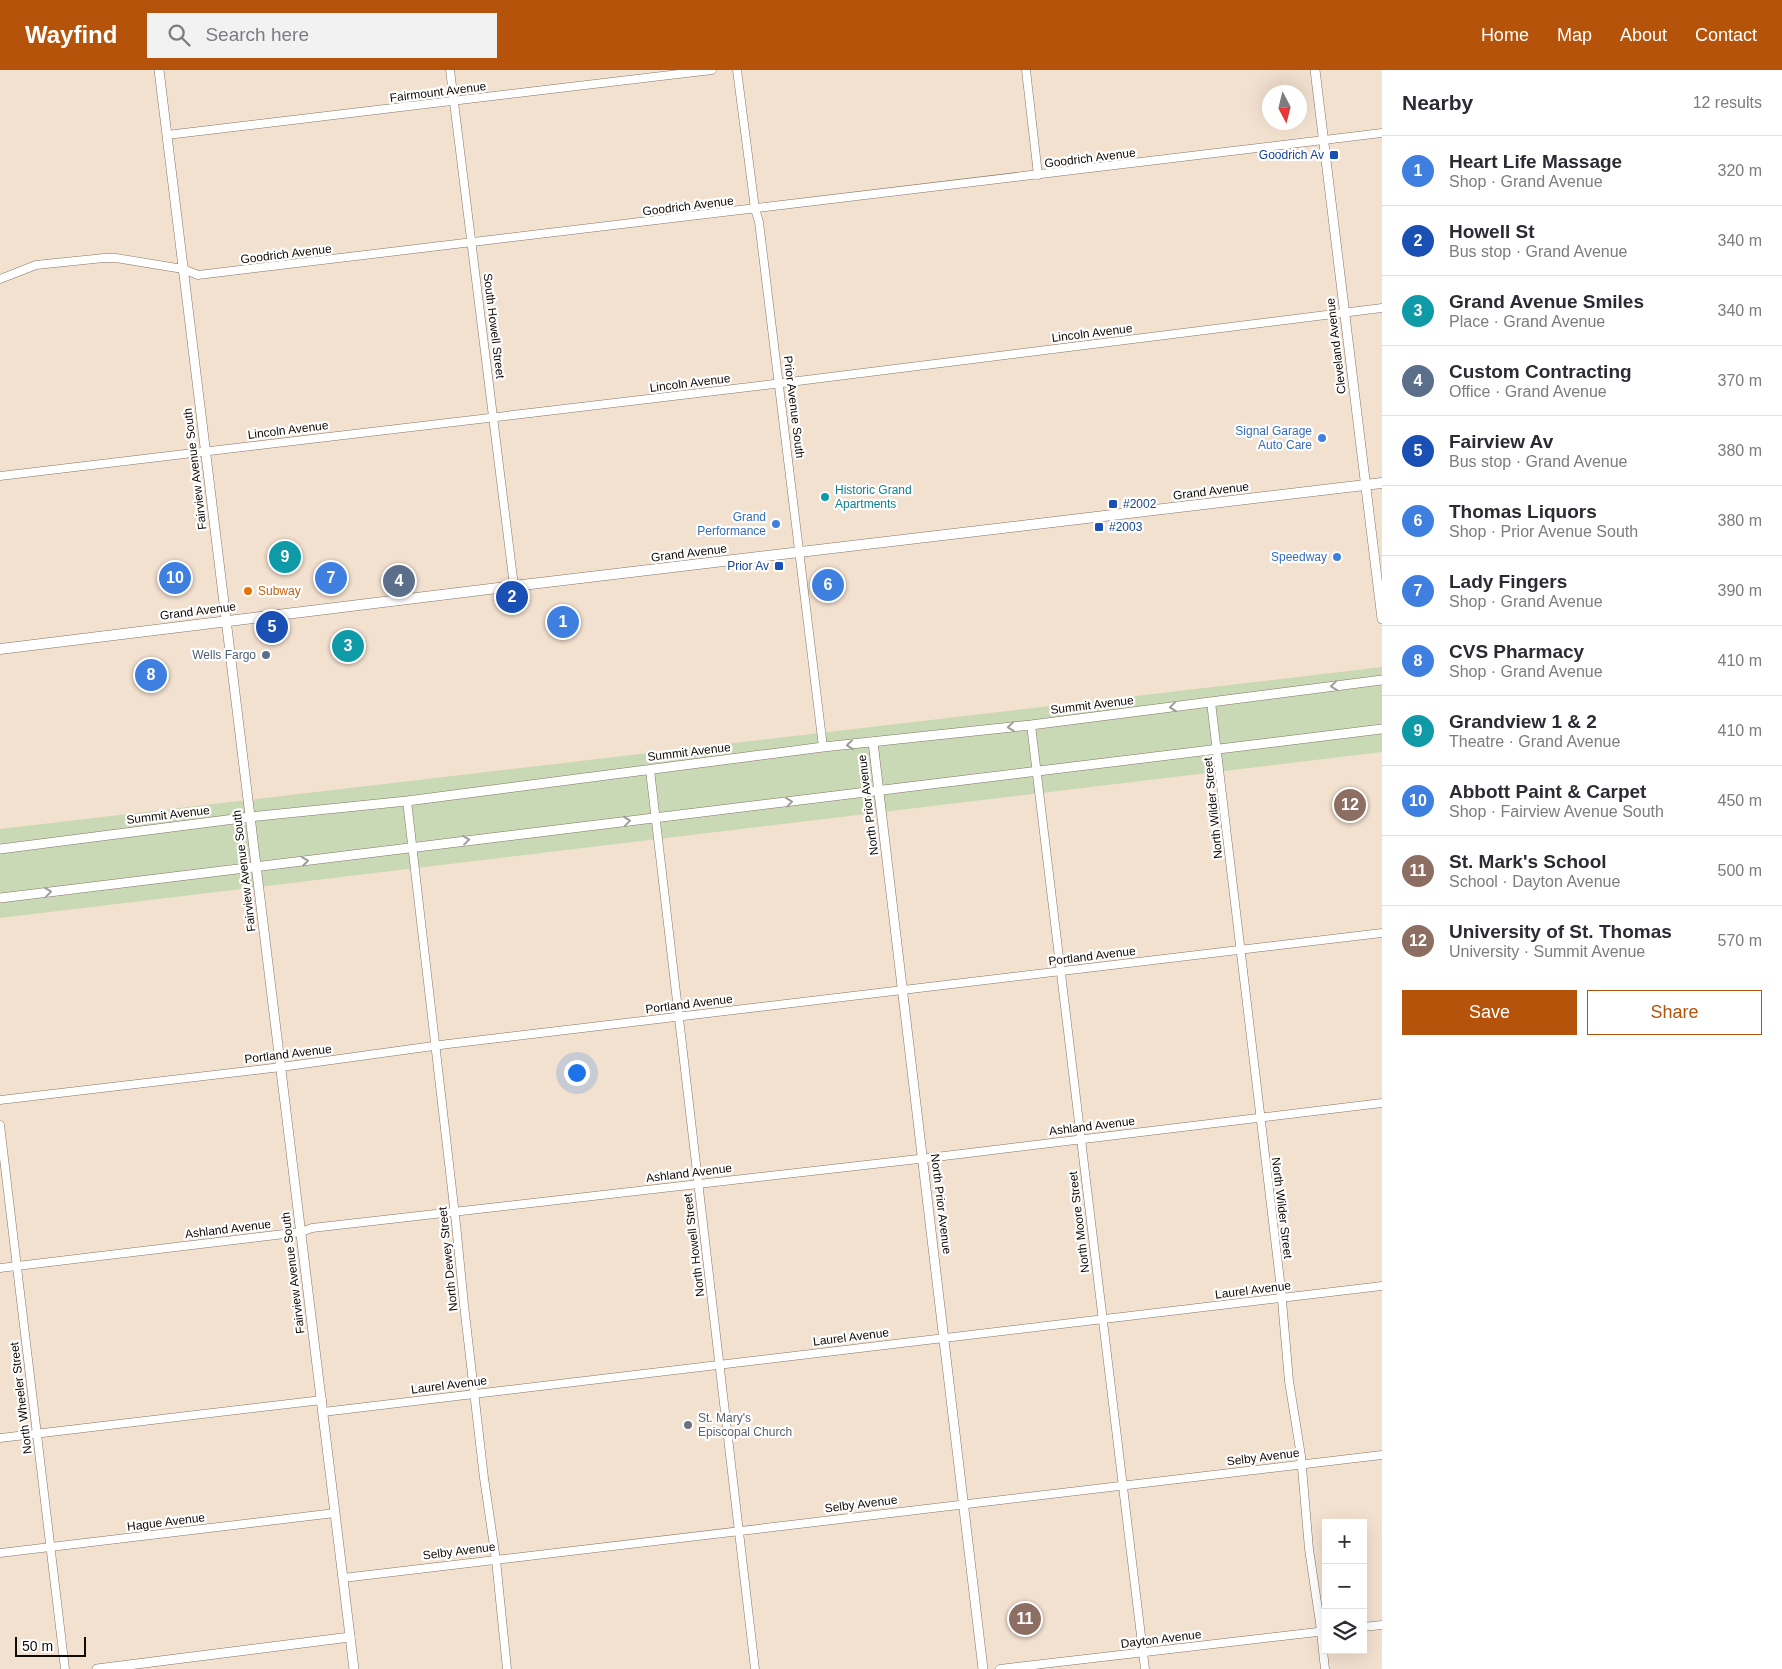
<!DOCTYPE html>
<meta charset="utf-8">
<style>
:root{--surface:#fff;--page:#f2f2f3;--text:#2b2b33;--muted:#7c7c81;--line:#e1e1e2;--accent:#b45309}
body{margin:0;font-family:Arial,sans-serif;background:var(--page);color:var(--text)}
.controls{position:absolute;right:15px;bottom:15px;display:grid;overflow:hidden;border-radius:0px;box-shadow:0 5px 20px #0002}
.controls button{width:45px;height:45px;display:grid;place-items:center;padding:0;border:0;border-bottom:1px solid var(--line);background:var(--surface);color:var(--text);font:25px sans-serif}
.compass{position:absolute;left:1262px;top:15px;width:45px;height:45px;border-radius:50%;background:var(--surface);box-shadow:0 5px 20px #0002;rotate:173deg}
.scale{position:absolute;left:15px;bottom:12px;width:71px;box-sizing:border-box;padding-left:5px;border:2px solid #100a05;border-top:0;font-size:14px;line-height:18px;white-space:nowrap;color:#100a05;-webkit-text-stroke:4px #fff;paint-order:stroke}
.you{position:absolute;left:576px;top:1002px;width:18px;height:18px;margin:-12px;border:4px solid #fff;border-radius:50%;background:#1a73e8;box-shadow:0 0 0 8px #1a73e833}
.badge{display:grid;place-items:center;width:32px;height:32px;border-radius:50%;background:var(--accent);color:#fff;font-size:16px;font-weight:700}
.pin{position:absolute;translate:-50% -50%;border:2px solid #fff;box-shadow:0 1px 5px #0006}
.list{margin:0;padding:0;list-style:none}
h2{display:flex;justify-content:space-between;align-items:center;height:65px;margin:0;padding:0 20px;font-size:21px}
h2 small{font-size:16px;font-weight:400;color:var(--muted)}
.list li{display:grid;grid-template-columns:32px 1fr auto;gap:15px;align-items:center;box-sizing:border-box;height:70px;padding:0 20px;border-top:1px solid var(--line)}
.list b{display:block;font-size:19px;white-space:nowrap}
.list p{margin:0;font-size:16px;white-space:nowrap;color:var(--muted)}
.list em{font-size:16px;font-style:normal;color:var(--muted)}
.actions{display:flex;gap:10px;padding:15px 20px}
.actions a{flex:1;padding:11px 0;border:1px solid var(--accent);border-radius:0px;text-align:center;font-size:18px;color:var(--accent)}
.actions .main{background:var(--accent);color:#fff}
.icon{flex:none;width:28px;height:28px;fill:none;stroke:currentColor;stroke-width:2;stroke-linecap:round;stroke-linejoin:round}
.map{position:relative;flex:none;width:1382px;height:1599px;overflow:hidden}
header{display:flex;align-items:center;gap:30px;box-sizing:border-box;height:70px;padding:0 25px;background:var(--accent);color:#fff}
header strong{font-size:24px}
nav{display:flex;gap:28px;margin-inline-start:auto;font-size:18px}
.search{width:350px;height:45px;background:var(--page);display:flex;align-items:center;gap:12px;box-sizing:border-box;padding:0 18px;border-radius:0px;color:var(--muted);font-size:19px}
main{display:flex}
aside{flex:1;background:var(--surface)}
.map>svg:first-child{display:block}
.green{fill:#c9d9b5}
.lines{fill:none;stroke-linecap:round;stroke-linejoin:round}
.minor-casing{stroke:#847464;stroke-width:9}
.tertiary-casing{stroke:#847464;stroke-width:10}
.secondary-casing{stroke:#847464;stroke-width:11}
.minor{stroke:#fff;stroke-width:8}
.tertiary{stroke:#fff;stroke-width:9}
.secondary{stroke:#fff;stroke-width:10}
.oneway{stroke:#9f9d9b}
.transit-dot{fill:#1a4fb4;stroke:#fff;stroke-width:2}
.shop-dot{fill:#3f7fe0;stroke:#fff;stroke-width:2}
.culture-dot{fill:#0f9aa8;stroke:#fff;stroke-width:2}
.food-dot{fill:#e8710a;stroke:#fff;stroke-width:2}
.service-dot{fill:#5c6f8a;stroke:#fff;stroke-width:2}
.worship-dot{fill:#6b7280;stroke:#fff;stroke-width:2}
.labels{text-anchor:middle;stroke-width:4.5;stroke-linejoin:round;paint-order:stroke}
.street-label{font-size:12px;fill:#100a05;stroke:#fff}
.transit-label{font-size:12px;fill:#164399;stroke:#fff;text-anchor:end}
.shop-label{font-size:12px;fill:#366cbe;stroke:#fff;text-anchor:end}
.culture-label{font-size:12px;fill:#0d838f;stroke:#fff;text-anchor:start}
.food-label{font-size:12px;fill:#c56008;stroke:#fff;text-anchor:start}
.service-label{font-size:12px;fill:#4e5e75;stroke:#fff;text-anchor:end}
.worship-label{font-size:12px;fill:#5b616d;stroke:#fff;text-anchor:start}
</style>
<header>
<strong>Wayfind</strong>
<div class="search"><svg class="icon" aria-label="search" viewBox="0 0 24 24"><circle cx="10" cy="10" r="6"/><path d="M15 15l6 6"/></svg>Search here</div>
<nav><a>Home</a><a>Map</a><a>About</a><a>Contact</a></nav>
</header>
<main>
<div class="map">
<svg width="1382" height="1599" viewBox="0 0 1382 1599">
<rect width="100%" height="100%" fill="#f3e1d0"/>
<path class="green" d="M 1382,597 L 1382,682 L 0,848 L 0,759 Z"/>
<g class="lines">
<defs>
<g id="minor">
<path d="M 450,0 L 514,516"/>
<path d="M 737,0 L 755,139 L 759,152 C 781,327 802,502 823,677"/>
<path d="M 1026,0 L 1038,105"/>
<path d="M 167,65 L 712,0"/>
<path d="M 0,209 L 36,195 L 104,188 L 116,188 L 183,199 L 198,205 L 1382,63"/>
<path d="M 0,406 L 766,315 L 1382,238"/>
<path d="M 1211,632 L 1281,1219 L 1289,1311 L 1301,1386 L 1309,1479 L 1320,1553 L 1325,1599"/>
<path d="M 1031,655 L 1145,1599"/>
<path d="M 650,700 L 755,1599"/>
<path d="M 407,731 L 456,1154 L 464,1235 L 484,1408 L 496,1490 L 507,1599"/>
<path d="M 0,1030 L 281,997 L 448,974 L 1382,863"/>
<path d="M 0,1055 L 65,1599"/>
<path d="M 0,1198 L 301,1162 L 312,1158 L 936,1087 L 1382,1033"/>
<path d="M 323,1342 L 1382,1216"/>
<path d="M 0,1368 L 322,1330"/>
<path d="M 0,1483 L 335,1443"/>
<path d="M 343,1508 L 1382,1385"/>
<path d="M 1363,1557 L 1382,1555"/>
<path d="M 1000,1599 L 1326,1561"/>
</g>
<g id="tertiary">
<path d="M 159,0 L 354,1599"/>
<path d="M 1315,0 L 1382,549"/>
<path d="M 873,672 L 983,1599"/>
<path d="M 0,779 L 250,747 L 407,731 L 823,677 L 1031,655 L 1382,610"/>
<path d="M 0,828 L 1382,659"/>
<path d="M 97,1599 L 350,1567"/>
</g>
<path id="secondary" d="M 0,579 L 514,516 L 1382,413"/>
</defs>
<use href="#minor" class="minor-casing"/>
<use href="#tertiary" class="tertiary-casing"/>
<use href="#secondary" class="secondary-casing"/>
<use href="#minor" class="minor"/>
<use href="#tertiary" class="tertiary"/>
<use href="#secondary" class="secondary"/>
</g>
<defs><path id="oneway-chevron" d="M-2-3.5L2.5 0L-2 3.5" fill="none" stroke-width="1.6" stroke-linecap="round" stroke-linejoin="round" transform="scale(1.25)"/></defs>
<g class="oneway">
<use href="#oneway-chevron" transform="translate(1334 616) rotate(173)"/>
<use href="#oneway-chevron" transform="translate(1173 637) rotate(173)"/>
<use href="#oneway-chevron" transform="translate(1011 657) rotate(174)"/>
<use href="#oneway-chevron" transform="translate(850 675) rotate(174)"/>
<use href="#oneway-chevron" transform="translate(789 732) rotate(-7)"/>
<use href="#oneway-chevron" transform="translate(627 751) rotate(-7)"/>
<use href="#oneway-chevron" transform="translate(466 770) rotate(-7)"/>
<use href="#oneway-chevron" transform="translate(305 791) rotate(-8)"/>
<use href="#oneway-chevron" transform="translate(48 822) rotate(-7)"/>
</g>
<g class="transit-dot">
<rect x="1329" y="80" width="10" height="10" rx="2.5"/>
<rect x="1108" y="429" width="10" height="10" rx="2.5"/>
<rect x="1094" y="452" width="10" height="10" rx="2.5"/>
<rect x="774" y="491" width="10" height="10" rx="2.5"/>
</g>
<g class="shop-dot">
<circle cx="1322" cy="368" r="5"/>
<circle cx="776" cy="454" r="5"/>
<circle cx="1337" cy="487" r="5"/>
</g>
<circle class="culture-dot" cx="825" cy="427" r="5"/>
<circle class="food-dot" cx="248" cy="521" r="5"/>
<circle class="service-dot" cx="266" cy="585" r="5"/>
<circle class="worship-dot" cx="688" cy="1355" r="5"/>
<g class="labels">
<g class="street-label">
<text transform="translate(438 22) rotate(-7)" y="4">Fairmount Avenue</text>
<text transform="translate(1090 88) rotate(-7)" y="4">Goodrich Avenue</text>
<text transform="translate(688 136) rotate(-7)" y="4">Goodrich Avenue</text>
<text transform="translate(286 184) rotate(-7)" y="4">Goodrich Avenue</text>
<text transform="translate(494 256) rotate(83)" y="4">South Howell Street</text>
<text transform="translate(1092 263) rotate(-7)" y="4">Lincoln Avenue</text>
<text transform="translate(1336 276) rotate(-97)" y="4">Cleveland Avenue</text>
<text transform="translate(690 313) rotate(-7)" y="4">Lincoln Avenue</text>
<text transform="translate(794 337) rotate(83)" y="4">Prior Avenue South</text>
<text transform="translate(288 360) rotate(-7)" y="4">Lincoln Avenue</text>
<text transform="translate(195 399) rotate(-97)" y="4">Fairview Avenue South</text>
<text transform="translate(1211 421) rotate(-7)" y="4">Grand Avenue</text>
<text transform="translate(689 483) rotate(-7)" y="4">Grand Avenue</text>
<text transform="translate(198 541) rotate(-7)" y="4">Grand Avenue</text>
<text transform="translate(1092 635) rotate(-7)" y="4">Summit Avenue</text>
<text transform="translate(689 682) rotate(-7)" y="4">Summit Avenue</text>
<text transform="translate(868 735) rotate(-97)" y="4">North Prior Avenue</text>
<text transform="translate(1213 738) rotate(-96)" y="4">North Wilder Street</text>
<text transform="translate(168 745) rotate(-7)" y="4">Summit Avenue</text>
<text transform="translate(244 801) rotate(-97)" y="4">Fairview Avenue South</text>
<text transform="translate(1092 886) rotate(-7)" y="4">Portland Avenue</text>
<text transform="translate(689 934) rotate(-7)" y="4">Portland Avenue</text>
<text transform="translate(288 984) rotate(-7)" y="4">Portland Avenue</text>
<text transform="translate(1092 1056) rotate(-7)" y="4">Ashland Avenue</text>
<text transform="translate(689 1103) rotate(-7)" y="4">Ashland Avenue</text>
<text transform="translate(941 1134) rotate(83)" y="4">North Prior Avenue</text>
<text transform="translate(1282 1138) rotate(83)" y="4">North Wilder Street</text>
<text transform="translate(1079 1152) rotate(-97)" y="4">North Moore Street</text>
<text transform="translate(228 1159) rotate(-7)" y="4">Ashland Avenue</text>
<text transform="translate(694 1175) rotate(-97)" y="4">North Howell Street</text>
<text transform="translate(448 1189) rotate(-96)" y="4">North Dewey Street</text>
<text transform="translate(293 1203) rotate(-97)" y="4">Fairview Avenue South</text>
<text transform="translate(1253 1220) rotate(-7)" y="4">Laurel Avenue</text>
<text transform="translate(851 1267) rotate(-7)" y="4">Laurel Avenue</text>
<text transform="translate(449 1315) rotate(-7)" y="4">Laurel Avenue</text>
<text transform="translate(21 1328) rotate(-97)" y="4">North Wheeler Street</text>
<text transform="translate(1263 1387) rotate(-7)" y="4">Selby Avenue</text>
<text transform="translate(861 1434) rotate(-7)" y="4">Selby Avenue</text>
<text transform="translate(166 1452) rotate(-7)" y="4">Hague Avenue</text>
<text transform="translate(459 1481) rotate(-7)" y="4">Selby Avenue</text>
<text transform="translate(1161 1569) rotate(-7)" y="4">Dayton Avenue</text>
</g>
<g class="transit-label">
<text x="1324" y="89">Goodrich Av</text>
<text x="1123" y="438" text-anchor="start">#2002</text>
<text x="1109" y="461" text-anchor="start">#2003</text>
<text x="769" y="500">Prior Av</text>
</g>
<g class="shop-label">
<text x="1312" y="365">Signal Garage<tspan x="1312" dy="14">Auto Care</tspan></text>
<text x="766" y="451">Grand<tspan x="766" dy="14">Performance</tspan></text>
<text x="1327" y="491">Speedway</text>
</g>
<g class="culture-label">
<text x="835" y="424">Historic Grand<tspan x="835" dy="14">Apartments</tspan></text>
</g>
<g class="food-label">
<text x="258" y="525">Subway</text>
</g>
<g class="service-label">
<text x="256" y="589">Wells Fargo</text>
</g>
<g class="worship-label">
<text x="698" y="1352">St. Mary's<tspan x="698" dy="14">Episcopal Church</tspan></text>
</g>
</g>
</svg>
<div class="controls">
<button>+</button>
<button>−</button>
<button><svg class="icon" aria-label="layers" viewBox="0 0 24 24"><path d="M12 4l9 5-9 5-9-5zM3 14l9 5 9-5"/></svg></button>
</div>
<svg class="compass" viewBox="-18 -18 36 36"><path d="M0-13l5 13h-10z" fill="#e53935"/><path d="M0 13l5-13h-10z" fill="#7c7c81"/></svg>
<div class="scale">50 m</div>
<div class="you"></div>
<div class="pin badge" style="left:563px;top:552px;background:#3f7fe0">1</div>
<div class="pin badge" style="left:512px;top:527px;background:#1a4fb4">2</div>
<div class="pin badge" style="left:348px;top:576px;background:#0f9aa8">3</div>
<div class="pin badge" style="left:399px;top:511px;background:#5c6f8a">4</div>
<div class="pin badge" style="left:272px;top:557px;background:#1a4fb4">5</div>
<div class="pin badge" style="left:828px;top:515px;background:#3f7fe0">6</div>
<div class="pin badge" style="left:331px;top:508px;background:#3f7fe0">7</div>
<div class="pin badge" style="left:151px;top:605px;background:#3f7fe0">8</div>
<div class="pin badge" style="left:285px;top:487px;background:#0f9aa8">9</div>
<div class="pin badge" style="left:175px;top:508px;background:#3f7fe0">10</div>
<div class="pin badge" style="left:1025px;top:1549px;background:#8d6e63">11</div>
<div class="pin badge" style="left:1350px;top:735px;background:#8d6e63">12</div>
</div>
<aside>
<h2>Nearby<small>12 results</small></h2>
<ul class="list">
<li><span class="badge" style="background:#3f7fe0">1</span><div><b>Heart Life Massage</b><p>Shop · Grand Avenue</p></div><em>320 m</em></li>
<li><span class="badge" style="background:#1a4fb4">2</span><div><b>Howell St</b><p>Bus stop · Grand Avenue</p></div><em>340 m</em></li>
<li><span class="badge" style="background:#0f9aa8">3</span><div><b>Grand Avenue Smiles</b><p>Place · Grand Avenue</p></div><em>340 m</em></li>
<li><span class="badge" style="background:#5c6f8a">4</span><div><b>Custom Contracting</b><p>Office · Grand Avenue</p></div><em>370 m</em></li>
<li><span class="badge" style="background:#1a4fb4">5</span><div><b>Fairview Av</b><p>Bus stop · Grand Avenue</p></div><em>380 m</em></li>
<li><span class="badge" style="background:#3f7fe0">6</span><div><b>Thomas Liquors</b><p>Shop · Prior Avenue South</p></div><em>380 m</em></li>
<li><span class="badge" style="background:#3f7fe0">7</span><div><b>Lady Fingers</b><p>Shop · Grand Avenue</p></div><em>390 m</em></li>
<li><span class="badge" style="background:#3f7fe0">8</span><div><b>CVS Pharmacy</b><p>Shop · Grand Avenue</p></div><em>410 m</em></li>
<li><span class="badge" style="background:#0f9aa8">9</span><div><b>Grandview 1 &amp; 2</b><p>Theatre · Grand Avenue</p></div><em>410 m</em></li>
<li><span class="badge" style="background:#3f7fe0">10</span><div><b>Abbott Paint &amp; Carpet</b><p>Shop · Fairview Avenue South</p></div><em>450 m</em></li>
<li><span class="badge" style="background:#8d6e63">11</span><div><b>St. Mark's School</b><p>School · Dayton Avenue</p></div><em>500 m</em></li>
<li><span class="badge" style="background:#8d6e63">12</span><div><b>University of St. Thomas</b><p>University · Summit Avenue</p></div><em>570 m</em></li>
</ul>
<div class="actions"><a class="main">Save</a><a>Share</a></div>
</aside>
</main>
